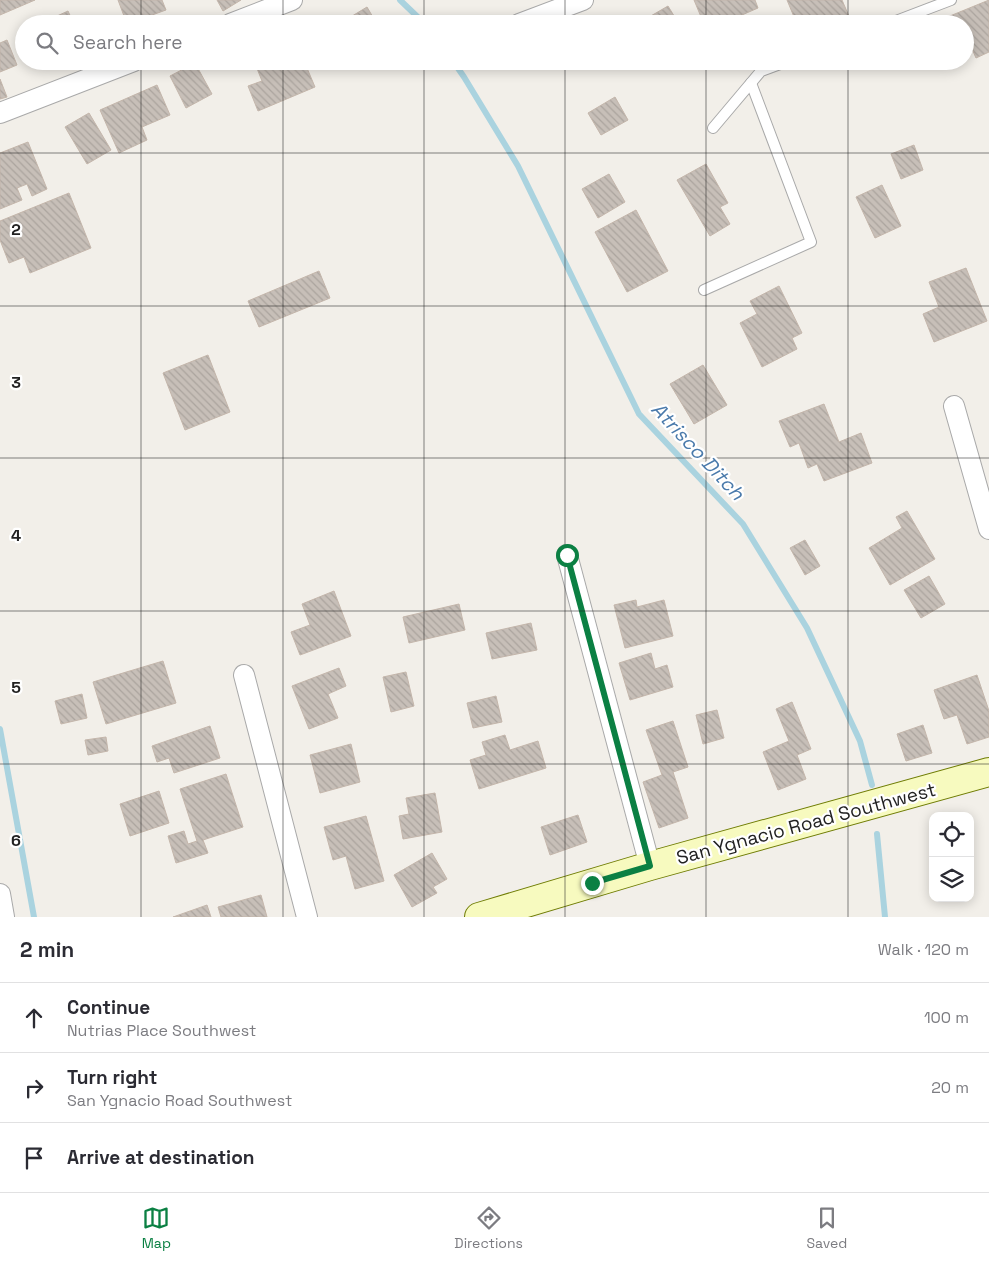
<!DOCTYPE html>
<meta charset="utf-8">
<style>
:root{--surface:#fff;--page:#f2f2f3;--text:#2b2b33;--muted:#7c7c81;--line:#e1e1e2;--accent:#0b8043}
body{margin:0;font-family:"Space Grotesk",sans-serif;background:var(--page);color:var(--text)}
.controls{position:absolute;right:15px;bottom:15px;display:grid;overflow:hidden;border-radius:10px;box-shadow:0 2px 12px #0003}
.controls button{width:45px;height:45px;display:grid;place-items:center;padding:0;border:0;border-bottom:1px solid var(--line);background:var(--surface);color:var(--text);font:25px sans-serif}
.stop{position:absolute;width:15px;height:15px;margin:-11px;border:4px solid #0b8043;border-radius:50%;background:#fff}
.stop.end{background:#0b8043;border-color:#fff;box-shadow:0 1px 5px #0008}
.list{margin:0;padding:0;list-style:none}
h2{display:flex;justify-content:space-between;align-items:center;height:65px;margin:0;padding:0 20px;font-size:21px}
h2 small{font-size:16px;font-weight:400;color:var(--muted)}
.list li{display:grid;grid-template-columns:32px 1fr auto;gap:15px;align-items:center;box-sizing:border-box;height:70px;padding:0 20px;border-top:1px solid var(--line)}
.list b{display:block;font-size:19px;white-space:nowrap}
.list p{margin:0;font-size:16px;white-space:nowrap;color:var(--muted)}
.list em{font-size:16px;font-style:normal;color:var(--muted)}
.icon{flex:none;width:28px;height:28px;fill:none;stroke:currentColor;stroke-width:2;stroke-linecap:round;stroke-linejoin:round}
.map{position:relative;flex:none;width:989px;height:917px;overflow:hidden}
.search{position:absolute;background:var(--surface);box-shadow:0 2px 12px #0003;left:15px;right:15px;top:15px;height:55px;display:flex;align-items:center;gap:12px;box-sizing:border-box;padding:0 18px;border-radius:28px;color:var(--muted);font-size:19px}
.sheet{height:275px;background:var(--surface)}
nav{display:flex;justify-content:space-around;align-items:center;box-sizing:border-box;height:70px;border-top:1px solid var(--line);background:var(--surface);font-size:14px;color:var(--muted)}
nav a{display:grid;justify-items:center;gap:2px}
nav .on{color:var(--accent)}
.map>svg:first-child{display:block}
.lines{fill:none;stroke-linecap:round;stroke-linejoin:round}
.stream{stroke:#aad3df;stroke-width:6}
.building{fill:url(#building-back-hatch);stroke:#c4b6ab}
.lane-casing{stroke:#a9a9a9;stroke-width:12}
.street-casing{stroke:#a9a9a9;stroke-width:22}
.secondary-casing{stroke:#707d05;stroke-width:30}
.lane{stroke:#fff;stroke-width:10}
.street{stroke:#fff;stroke-width:20}
.secondary{stroke:#f7fabf;stroke-width:28}
.route{stroke:#0b8043;stroke-width:6}
.grid{fill:none;stroke:#222;stroke-width:1;stroke-opacity:0.55}
.labels{text-anchor:middle;stroke-width:4.5;stroke-linejoin:round;paint-order:stroke}
.street-label{font-size:19px;fill:#222;stroke:#fff}
.water-label{font-size:20px;font-style:italic;fill:#4a7aab;stroke:#fff}
.grid-label{font-size:16px;text-anchor:middle;font-weight:bold;fill:#222;stroke:#fff;stroke-width:4.5;stroke-linejoin:round;paint-order:stroke}
</style>
<div class="map">
<svg width="989" height="917" viewBox="0 0 989 917">
<defs>
<pattern id="building-back-hatch" width="6" height="6" patternUnits="userSpaceOnUse" patternTransform="scale(1.25)"><rect width="6" height="6" fill="#c7bfb8"/><path d="M-1 5l2 2M0 0l6 6M5-1l2 2" fill="none" stroke="#aba49e"/></pattern>
</defs>
<rect width="100%" height="100%" fill="#f2efe9"/>
<g class="lines">
<g class="stream">
<path d="M 400,0 L 425,24"/>
<path d="M 453,61 L 464,77 L 518,166 L 639,414 L 743,524 L 807,628 L 860,741 L 872,785"/>
<path d="M 0,729 L 34,917"/>
<path d="M 877,834 L 885,917"/>
</g>
</g>
<g class="building">
<path d="M 0,0 L 35,0 L 0,15 Z"/>
<path d="M 118,0 L 162,0 L 166,10 L 127,24 Z"/>
<path d="M 217,0 L 241,0 L 223,11 Z"/>
<path d="M 694,0 L 755,0 L 758,8 L 735,18 L 737,24 L 704,24 Z"/>
<path d="M 787,0 L 842,0 L 851,21 L 843,24 L 797,24 Z"/>
<path d="M 989,0 L 989,52 L 976,58 L 965,33 L 965,24 L 947,24 L 945,18 Z"/>
<path d="M 668,6 L 679,24 L 637,24 Z"/>
<path d="M 367,7 L 377,24 L 339,24 Z"/>
<path d="M 68,11 L 74,24 L 44,24 L 44,22 Z"/>
<path d="M 7,40 L 17,65 L 0,72 L 0,43 Z"/>
<path d="M 254,61 L 304,61 L 315,87 L 258,111 L 248,86 L 262,81 Z"/>
<path d="M 195,63 L 212,94 L 186,108 L 170,76 Z"/>
<path d="M 0,79 L 7,97 L 0,99 Z"/>
<path d="M 157,85 L 170,115 L 142,127 L 147,140 L 119,153 L 100,110 Z"/>
<path d="M 615,97 L 628,120 L 601,135 L 588,113 Z"/>
<path d="M 89,113 L 111,150 L 87,164 L 65,127 Z"/>
<path d="M 28,142 L 47,189 L 32,196 L 27,184 L 17,188 L 22,200 L 0,209 L 0,153 Z"/>
<path d="M 914,145 L 923,170 L 901,179 L 891,154 Z"/>
<path d="M 706,164 L 728,203 L 720,207 L 730,224 L 710,236 L 677,180 Z"/>
<path d="M 609,174 L 625,202 L 598,218 L 582,189 Z"/>
<path d="M 882,185 L 901,226 L 875,238 L 856,197 Z"/>
<path d="M 69,193 L 91,248 L 30,273 L 24,257 L 9,263 L 0,240 L 0,221 Z"/>
<path d="M 636,210 L 668,271 L 627,292 L 595,232 Z"/>
<path d="M 966,268 L 987,321 L 934,342 L 923,314 L 939,307 L 929,282 Z"/>
<path d="M 319,271 L 330,298 L 259,327 L 248,301 Z"/>
<path d="M 779,286 L 802,333 L 792,338 L 797,349 L 762,367 L 740,323 L 757,314 L 750,301 Z"/>
<path d="M 208,355 L 230,412 L 185,430 L 163,373 Z"/>
<path d="M 703,365 L 727,405 L 694,424 L 670,384 Z"/>
<path d="M 824,404 L 839,442 L 861,433 L 872,463 L 824,481 L 817,464 L 808,468 L 799,443 L 790,447 L 779,421 Z"/>
<path d="M 907,511 L 935,559 L 890,585 L 869,548 L 902,528 L 896,517 Z"/>
<path d="M 805,540 L 820,566 L 805,575 L 790,548 Z"/>
<path d="M 929,576 L 945,604 L 921,618 L 904,590 Z"/>
<path d="M 334,591 L 351,636 L 300,655 L 291,632 L 310,625 L 302,604 Z"/>
<path d="M 636,600 L 637,607 L 664,600 L 673,636 L 625,648 L 614,605 Z"/>
<path d="M 459,604 L 465,630 L 409,643 L 403,617 Z"/>
<path d="M 531,623 L 537,650 L 492,659 L 486,633 Z"/>
<path d="M 651,653 L 655,669 L 667,665 L 673,687 L 630,700 L 619,663 Z"/>
<path d="M 163,661 L 176,703 L 106,724 L 93,682 Z"/>
<path d="M 339,668 L 346,686 L 328,694 L 338,718 L 309,729 L 292,686 Z"/>
<path d="M 406,672 L 414,706 L 391,712 L 383,677 Z"/>
<path d="M 977,675 L 989,711 L 989,737 L 967,744 L 957,715 L 944,719 L 934,690 Z"/>
<path d="M 82,694 L 87,718 L 61,724 L 55,701 Z"/>
<path d="M 496,696 L 502,722 L 473,728 L 467,703 Z"/>
<path d="M 792,702 L 811,749 L 797,755 L 806,779 L 778,790 L 763,752 L 789,741 L 776,709 Z"/>
<path d="M 717,710 L 724,738 L 703,744 L 696,715 Z"/>
<path d="M 673,721 L 688,767 L 673,772 L 688,818 L 659,828 L 643,782 L 662,775 L 646,730 Z"/>
<path d="M 923,725 L 932,753 L 906,761 L 897,734 Z"/>
<path d="M 210,726 L 220,758 L 174,773 L 169,758 L 157,762 L 152,746 Z"/>
<path d="M 505,735 L 510,750 L 538,741 L 546,768 L 479,789 L 470,760 L 486,755 L 482,742 Z"/>
<path d="M 106,737 L 108,751 L 88,755 L 85,740 Z"/>
<path d="M 351,744 L 360,782 L 320,793 L 310,755 Z"/>
<path d="M 226,774 L 243,827 L 203,840 L 208,853 L 176,863 L 168,836 L 184,831 L 188,844 L 197,841 L 180,789 Z"/>
<path d="M 159,791 L 169,823 L 130,836 L 120,804 Z"/>
<path d="M 435,793 L 442,832 L 403,839 L 399,816 L 409,814 L 406,798 Z"/>
<path d="M 578,815 L 587,842 L 550,855 L 541,827 Z"/>
<path d="M 366,816 L 384,881 L 355,889 L 346,856 L 333,860 L 324,827 Z"/>
<path d="M 432,853 L 447,879 L 433,887 L 437,893 L 412,907 L 394,875 Z"/>
<path d="M 261,895 L 267,917 L 221,917 L 218,907 Z"/>
<path d="M 207,905 L 211,917 L 173,917 Z"/>
</g>
<g class="lines">
<defs>
<g id="lane">
<path d="M 888,24 L 951,0"/>
<path d="M 713,128 L 761,71 L 788,61"/>
<path d="M 704,290 L 811,242 L 751,83"/>
</g>
<g id="street">
<path d="M 230,24 L 292,0"/>
<path d="M 519,24 L 583,0"/>
<path d="M 0,113 L 134,61"/>
<path d="M 954,406 L 989,529"/>
<path d="M 567,555 L 650,866"/>
<path d="M 244,675 L 307,917"/>
<path d="M 0,894 L 4,917"/>
</g>
<path id="secondary" d="M 479,917 L 650,866 L 989,772"/>
</defs>
<use href="#lane" class="lane-casing"/>
<use href="#street" class="street-casing"/>
<use href="#secondary" class="secondary-casing"/>
<use href="#lane" class="lane"/>
<use href="#street" class="street"/>
<use href="#secondary" class="secondary"/>
</g>
<g class="lines">
<path class="route" d="M 567,555 L 650,866 L 592,883"/>
</g>
<path class="grid" d="M 141,0 L 141,24M 283,0 L 283,24M 424,0 L 424,24M 565,0 L 565,24M 706,0 L 706,24M 848,0 L 848,24M 141,61 L 141,917M 283,61 L 283,917M 424,61 L 424,917M 565,61 L 565,917M 706,61 L 706,917M 848,61 L 848,917M 0,153 L 989,153M 0,306 L 989,306M 0,458 L 989,458M 0,611 L 989,611M 0,764 L 989,764"/>
<g class="labels">
<g class="street-label">
<text transform="translate(806 823) rotate(-15)" y="7">San Ygnacio Road Southwest</text>
</g>
<g class="water-label">
<text transform="translate(698 451) rotate(47)" y="7">Atrisco Ditch</text>
</g>
</g>
<g class="grid-label">
<text x="16" y="235">2</text>
<text x="16" y="388">3</text>
<text x="16" y="541">4</text>
<text x="16" y="693">5</text>
<text x="16" y="846">6</text>
</g>
</svg>
<div class="controls">
<button><svg class="icon" aria-label="locate" viewBox="0 0 24 24"><circle cx="12" cy="12" r="6"/><path d="M12 2v4M12 18v4M2 12h4M18 12h4"/></svg></button>
<button><svg class="icon" aria-label="layers" viewBox="0 0 24 24"><path d="M12 4l9 5-9 5-9-5zM3 14l9 5 9-5"/></svg></button>
</div>
<div class="stop" style="left:567px;top:555px"></div>
<div class="stop end" style="left:592px;top:883px"></div>
<div class="search"><svg class="icon" aria-label="search" viewBox="0 0 24 24"><circle cx="10" cy="10" r="6"/><path d="M15 15l6 6"/></svg>Search here</div>
</div>
<section class="sheet">
<h2>2 min<small>Walk · 120 m</small></h2>
<ul class="list">
<li><svg class="icon" aria-label="ahead" viewBox="0 0 24 24"><path d="M12 20V5M6 11l6-6 6 6"/></svg><div><b>Continue</b><p>Nutrias Place Southwest</p></div><em>100 m</em></li>
<li><svg class="icon" aria-label="right" viewBox="0 0 24 24"><path d="M7 20v-9h11M14 6l5 5-5 5"/></svg><div><b>Turn right</b><p>San Ygnacio Road Southwest</p></div><em>20 m</em></li>
<li><svg class="icon" aria-label="arrive" viewBox="0 0 24 24"><path d="M6 21V4h12l-3 4 3 4H6"/></svg><div><b>Arrive at destination</b></div></li>
</ul>
</section>
<nav>
<a class="on"><svg class="icon" aria-label="map" viewBox="0 0 24 24"><path d="M3 6l6-2 6 2 6-2v14l-6 2-6-2-6 2zM9 4v14M15 6v14"/></svg>Map</a>
<a><svg class="icon" aria-label="directions" viewBox="0 0 24 24"><path d="M12 3l9 9-9 9-9-9zM9 14v-3h6M13 9l2 2-2 2"/></svg>Directions</a>
<a><svg class="icon" aria-label="saved" viewBox="0 0 24 24"><path d="M7 4h10v16l-5-4-5 4z"/></svg>Saved</a>
</nav>
